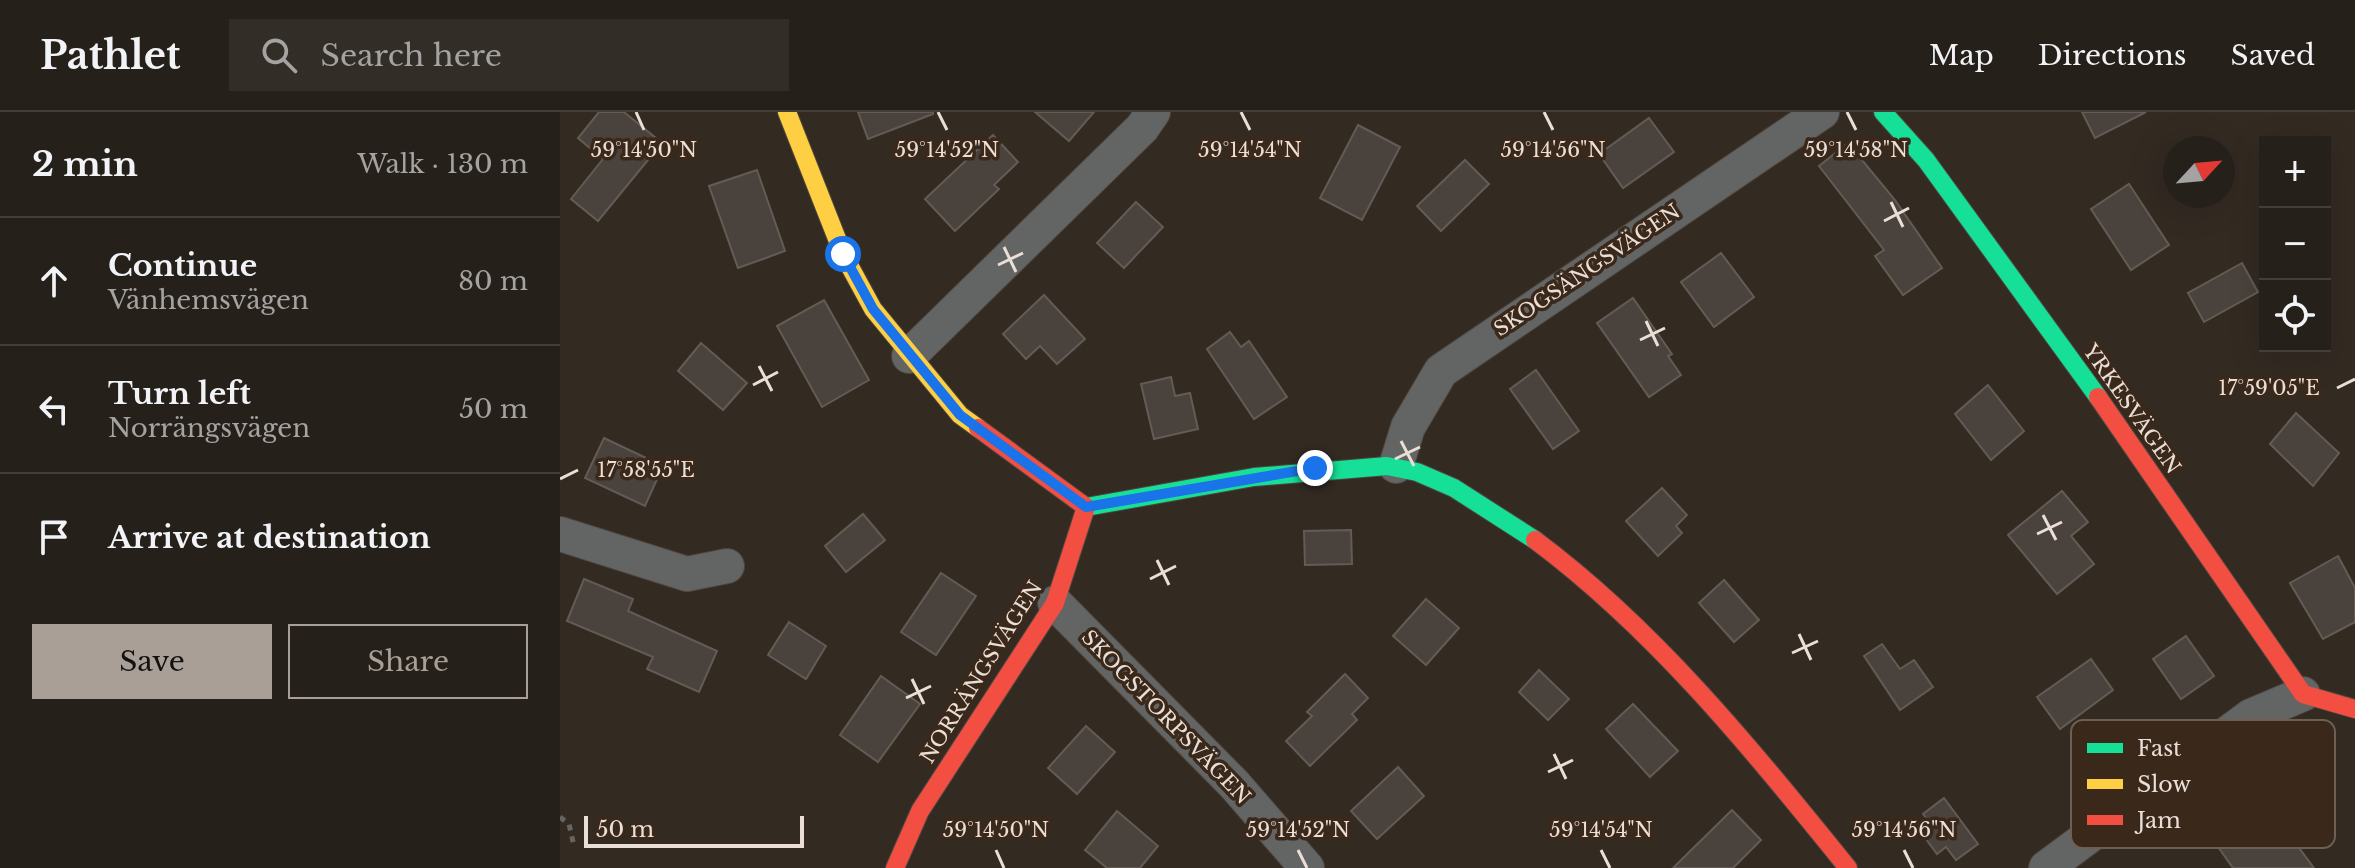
<!DOCTYPE html>
<meta charset="utf-8">
<style>
:root{--surface:#26201a;--page:#322d27;--text:#f1f3f6;--muted:#a4a3a2;--line:#423e39;--accent:#aa9f97}
body{margin:0;font-family:"Libre Baskerville",serif;background:var(--page);color:var(--text)}
.controls{position:absolute;right:24px;top:24px;display:grid;overflow:hidden;border-radius:0px;box-shadow:0 8px 32px #0002}
.controls button{width:72px;height:72px;display:grid;place-items:center;padding:0;border:0;border-bottom:2px solid var(--line);background:var(--surface);color:var(--text);font:40px sans-serif}
.compass{position:absolute;left:1603px;top:24px;width:72px;height:72px;border-radius:50%;background:var(--surface);box-shadow:0 8px 32px #0002;rotate:64deg}
.scale{position:absolute;left:24px;bottom:20px;width:220px;box-sizing:border-box;padding-left:8px;border:4px solid #eaded6;border-top:0;font-size:22px;line-height:28px;white-space:nowrap;color:#eaded6;-webkit-text-stroke:6px #3a291b;paint-order:stroke}
.stop{position:absolute;width:24px;height:24px;margin:-18px;border:6px solid #1a73e8;border-radius:50%;background:#fff}
.stop.end{background:#1a73e8;border-color:#fff;box-shadow:0 2px 8px #0008}
.list{margin:0;padding:0;list-style:none}
h2{display:flex;justify-content:space-between;align-items:center;height:104px;margin:0;padding:0 32px;font-size:34px}
h2 small{font-size:26px;font-weight:400;color:var(--muted)}
.list li{display:grid;grid-template-columns:52px 1fr auto;gap:24px;align-items:center;box-sizing:border-box;height:128px;padding:0 32px;border-top:2px solid var(--line)}
.list b{display:block;font-size:30px;white-space:nowrap}
.list p{margin:0;font-size:26px;white-space:nowrap;color:var(--muted)}
.list em{font-size:26px;font-style:normal;color:var(--muted)}
.actions{display:flex;gap:16px;padding:24px 32px}
.actions a{flex:1;padding:18px 0;border:2px solid var(--accent);border-radius:0px;text-align:center;font-size:28px;color:var(--accent)}
.actions .main{background:var(--accent);color:#111}
.icon{flex:none;width:44px;height:44px;fill:none;stroke:currentColor;stroke-width:2;stroke-linecap:round;stroke-linejoin:round}
.map{position:relative;flex:none;width:1795px;height:756px;overflow:hidden}
header{display:flex;align-items:center;gap:48px;box-sizing:border-box;height:112px;padding:0 40px;background:var(--surface);border-bottom:2px solid var(--line)}
header strong{font-size:38px}
nav{display:flex;gap:44px;margin-inline-start:auto;font-size:28px}
.search{width:560px;height:72px;background:var(--page);display:flex;align-items:center;gap:20px;box-sizing:border-box;padding:0 28px;border-radius:0px;color:var(--muted);font-size:30px}
main{display:flex}
aside{flex:1;background:var(--surface)}
.map>svg:first-child{display:block}
.building{fill:#4a423c;stroke:#635c55;stroke-width:2}
.lines{fill:none;stroke-linecap:round;stroke-linejoin:round}
.street-casing{stroke:#4f4740;stroke-width:36}
.fast-casing{stroke:#4f4740;stroke-width:20}
.slow-casing{stroke:#4f4740;stroke-width:20}
.jam-casing{stroke:#4f4740;stroke-width:20}
.path{stroke:#666562;stroke-width:5;stroke-dasharray:6 6;stroke-linecap:butt}
.street{stroke:#636564;stroke-width:34}
.fast{stroke:#16e098;stroke-width:18}
.slow{stroke:#ffcf43;stroke-width:18}
.jam{stroke:#f24e42;stroke-width:18}
.route{stroke:#1a73e8;stroke-width:10}
.ticks{fill:none;stroke:#eaded6;stroke-width:3}
.labels{text-anchor:middle;stroke-width:7;stroke-linejoin:round;paint-order:stroke}
.street-label{font-size:20px;fill:#eaded6;stroke:#3a291b}
.key{fill:#3a291b;stroke:#6f5f53;stroke-width:2}
.key-label{font-size:22px;fill:#eaded6}
.ticks-label{font-size:20px;text-anchor:middle;fill:#eaded6;stroke:#3a291b;stroke-width:7;stroke-linejoin:round;paint-order:stroke}
</style>
<header>
<strong>Pathlet</strong>
<div class="search"><svg class="icon" aria-label="search" viewBox="0 0 24 24"><circle cx="10" cy="10" r="6"/><path d="M15 15l6 6"/></svg>Search here</div>
<nav><a>Map</a><a>Directions</a><a>Saved</a></nav>
</header>
<main>
<aside>
<h2>2 min<small>Walk · 130 m</small></h2>
<ul class="list">
<li><svg class="icon" aria-label="ahead" viewBox="0 0 24 24"><path d="M12 20V5M6 11l6-6 6 6"/></svg><div><b>Continue</b><p>Vänhemsvägen</p></div><em>80 m</em></li>
<li><svg class="icon" aria-label="left" viewBox="0 0 24 24"><path d="M17 20v-9H6M10 6l-5 5 5 5"/></svg><div><b>Turn left</b><p>Norrängsvägen</p></div><em>50 m</em></li>
<li><svg class="icon" aria-label="arrive" viewBox="0 0 24 24"><path d="M6 21V4h12l-3 4 3 4H6"/></svg><div><b>Arrive at destination</b></div></li>
</ul>
<div class="actions"><a class="main">Save</a><a>Share</a></div>
</aside>
<div class="map">
<svg width="1795" height="756" viewBox="0 0 1795 756">
<rect width="100%" height="100%" fill="#332a22"/>
<g class="building">
<path d="M 39,0 L 64,0 L 102,31 L 38,109 L 11,87 L 43,47 L 18,26 Z"/>
<path d="M 298,0 L 373,0 L 373,2 L 308,27 Z"/>
<path d="M 475,0 L 534,0 L 509,29 Z"/>
<path d="M 1522,0 L 1586,0 L 1535,26 Z"/>
<path d="M 1089,6 L 1114,40 L 1063,76 L 1039,42 Z"/>
<path d="M 798,13 L 840,35 L 802,108 L 760,86 Z"/>
<path d="M 433,23 L 458,50 L 434,73 L 439,77 L 395,119 L 365,87 Z"/>
<path d="M 1288,31 L 1335,88 L 1382,156 L 1343,183 L 1315,144 L 1324,138 L 1259,54 Z"/>
<path d="M 905,48 L 929,72 L 881,119 L 857,94 Z"/>
<path d="M 197,58 L 225,139 L 178,156 L 149,74 Z"/>
<path d="M 1569,72 L 1609,133 L 1571,158 L 1531,97 Z"/>
<path d="M 576,90 L 603,115 L 564,156 L 537,131 Z"/>
<path d="M 1161,141 L 1194,185 L 1154,215 L 1121,170 Z"/>
<path d="M 1682,151 L 1698,180 L 1644,210 L 1628,181 Z"/>
<path d="M 484,183 L 525,227 L 497,252 L 480,234 L 466,247 L 443,222 Z"/>
<path d="M 1073,186 L 1112,242 L 1108,244 L 1121,263 L 1089,285 L 1037,211 Z"/>
<path d="M 264,188 L 309,268 L 262,295 L 217,214 Z"/>
<path d="M 670,220 L 681,235 L 689,229 L 727,285 L 694,307 L 647,237 Z"/>
<path d="M 141,231 L 187,271 L 163,298 L 118,259 Z"/>
<path d="M 976,258 L 1019,319 L 993,337 L 950,277 Z"/>
<path d="M 611,265 L 615,284 L 630,281 L 638,317 L 594,327 L 581,272 Z"/>
<path d="M 1428,273 L 1464,319 L 1431,348 L 1395,302 Z"/>
<path d="M 1736,301 L 1779,341 L 1753,374 L 1710,332 Z"/>
<path d="M 44,326 L 103,354 L 85,394 L 25,366 Z"/>
<path d="M 1102,376 L 1127,403 L 1116,414 L 1122,421 L 1098,444 L 1066,409 Z"/>
<path d="M 1502,379 L 1528,410 L 1511,424 L 1534,452 L 1497,482 L 1448,423 Z"/>
<path d="M 303,402 L 325,428 L 286,460 L 265,434 Z"/>
<path d="M 791,418 L 792,452 L 745,453 L 744,419 Z"/>
<path d="M 1778,444 L 1795,476 L 1795,510 L 1763,527 L 1730,471 Z"/>
<path d="M 381,461 L 416,484 L 376,543 L 341,520 Z"/>
<path d="M 24,467 L 73,487 L 68,499 L 157,539 L 139,580 L 87,557 L 93,545 L 7,509 Z"/>
<path d="M 1164,468 L 1199,508 L 1174,530 L 1139,491 Z"/>
<path d="M 866,487 L 899,516 L 866,553 L 833,524 Z"/>
<path d="M 229,510 L 266,534 L 246,567 L 208,543 Z"/>
<path d="M 1626,524 L 1654,564 L 1621,587 L 1593,547 Z"/>
<path d="M 1322,532 L 1340,557 L 1354,548 L 1373,575 L 1340,598 L 1304,544 Z"/>
<path d="M 1531,547 L 1553,578 L 1500,617 L 1477,585 Z"/>
<path d="M 979,558 L 1009,587 L 988,608 L 959,580 Z"/>
<path d="M 785,562 L 808,586 L 792,602 L 797,608 L 750,654 L 726,629 L 752,604 L 747,600 Z"/>
<path d="M 321,564 L 360,592 L 318,650 L 280,623 Z"/>
<path d="M 1073,592 L 1118,639 L 1090,665 L 1046,617 Z"/>
<path d="M 526,614 L 555,640 L 517,682 L 488,656 Z"/>
<path d="M 838,655 L 864,684 L 817,727 L 791,699 Z"/>
<path d="M 1702,663 L 1735,709 L 1725,717 L 1754,756 L 1673,756 L 1651,725 L 1680,704 L 1668,688 Z"/>
<path d="M 1384,686 L 1418,732 L 1396,748 L 1386,735 L 1377,742 L 1360,719 L 1370,711 L 1363,702 Z"/>
<path d="M 1172,698 L 1201,728 L 1173,756 L 1113,756 Z"/>
<path d="M 557,699 L 598,734 L 580,756 L 547,756 L 525,738 Z"/>
</g>
<g class="lines">
<defs>
<g id="street">
<path d="M 349,244 L 582,16 L 593,0"/>
<path d="M 836,354 L 848,315 L 881,259 L 1262,0"/>
<path d="M 0,422 L 127,462 L 167,454"/>
<path d="M 495,491 L 674,672 L 747,756"/>
<path d="M 1486,756 L 1691,604 L 1743,582"/>
</g>
<g id="fast">
<path d="M 1323,0 L 1366,48 L 1538,285"/>
<path d="M 526,395 L 694,365 L 827,354 L 857,360 L 894,376 L 975,428"/>
</g>
<path id="slow" d="M 227,0 L 283,142 L 313,197 L 400,303 L 418,316"/>
<g id="jam">
<path d="M 1538,285 L 1743,582 L 1795,597"/>
<path d="M 418,316 L 526,395"/>
<path d="M 975,428 C 1097,519 1193,639 1288,756"/>
<path d="M 335,756 L 360,699 L 495,491 L 526,395"/>
</g>
</defs>
<use href="#street" class="street-casing"/>
<use href="#fast" class="fast-casing"/>
<use href="#slow" class="slow-casing"/>
<use href="#jam" class="jam-casing"/>
<path class="path" d="M 0,705 L 9,712 L 14,734"/>
<use href="#street" class="street"/>
<use href="#fast" class="fast"/>
<use href="#slow" class="slow"/>
<use href="#jam" class="jam"/>
</g>
<g class="lines">
<path class="route" d="M 283,142 L 313,197 L 400,303 L 526,395 L 755,356"/>
</g>
<path class="ticks" d="M 76,0 L 84,18M 378,0 L 387,18M 681,0 L 690,18M 984,0 L 993,18M 1287,0 L 1296,18M 1331,90 L 1343,115M 1324,109 L 1349,96M 444,135 L 456,160M 438,153 L 463,141M 1086,209 L 1098,234M 1080,228 L 1105,216M 199,254 L 212,279M 193,273 L 218,260M 1777,276 L 1795,267M 841,329 L 854,354M 835,347 L 860,335M 0,367 L 18,358M 1483,403 L 1496,428M 1477,422 L 1502,410M 597,448 L 609,473M 590,467 L 616,454M 1239,522 L 1251,548M 1232,541 L 1258,529M 352,567 L 364,592M 346,586 L 371,574M 994,642 L 1006,667M 988,660 L 1013,648M 436,738 L 444,756M 738,738 L 747,756M 1041,738 L 1050,756M 1344,738 L 1353,756"/>
<g class="labels">
<g class="street-label">
<text transform="translate(1027 158) rotate(-34)" y="7">SKOGSÄNGSVÄGEN</text>
<text transform="translate(1572 297) rotate(55)" y="7">YRKESVÄGEN</text>
<text transform="translate(421 560) rotate(-58)" y="7">NORRÄNGSVÄGEN</text>
<text transform="translate(606 605) rotate(46)" y="7">SKOGSTORPSVÄGEN</text>
</g>
</g>
<rect x="1511" y="608" width="264" height="128" rx="12" class="key"/>
<rect x="1527" y="631" width="36" height="10" fill="#16e098"/>
<rect x="1527" y="667" width="36" height="10" fill="#ffcf43"/>
<rect x="1527" y="703" width="36" height="10" fill="#f24e42"/>
<g class="key-label">
<text x="1577" y="644">Fast</text>
<text x="1577" y="680">Slow</text>
<text x="1577" y="716">Jam</text>
</g>
<g class="ticks-label">
<text x="84" y="45">59°14'50"N</text>
<text x="387" y="45">59°14'52"N</text>
<text x="690" y="45">59°14'54"N</text>
<text x="993" y="45">59°14'56"N</text>
<text x="1296" y="45">59°14'58"N</text>
<text x="1709" y="283">17°59'05"E</text>
<text x="86" y="365">17°58'55"E</text>
<text x="436" y="725">59°14'50"N</text>
<text x="738" y="725">59°14'52"N</text>
<text x="1041" y="725">59°14'54"N</text>
<text x="1344" y="725">59°14'56"N</text>
</g>
</svg>
<div class="controls">
<button>+</button>
<button>−</button>
<button><svg class="icon" aria-label="locate" viewBox="0 0 24 24"><circle cx="12" cy="12" r="6"/><path d="M12 2v4M12 18v4M2 12h4M18 12h4"/></svg></button>
</div>
<svg class="compass" viewBox="-18 -18 36 36"><path d="M0-13l5 13h-10z" fill="#e53935"/><path d="M0 13l5-13h-10z" fill="#a4a3a2"/></svg>
<div class="scale">50 m</div>
<div class="stop" style="left:283px;top:142px"></div>
<div class="stop end" style="left:755px;top:356px"></div>
</div>
</main>
